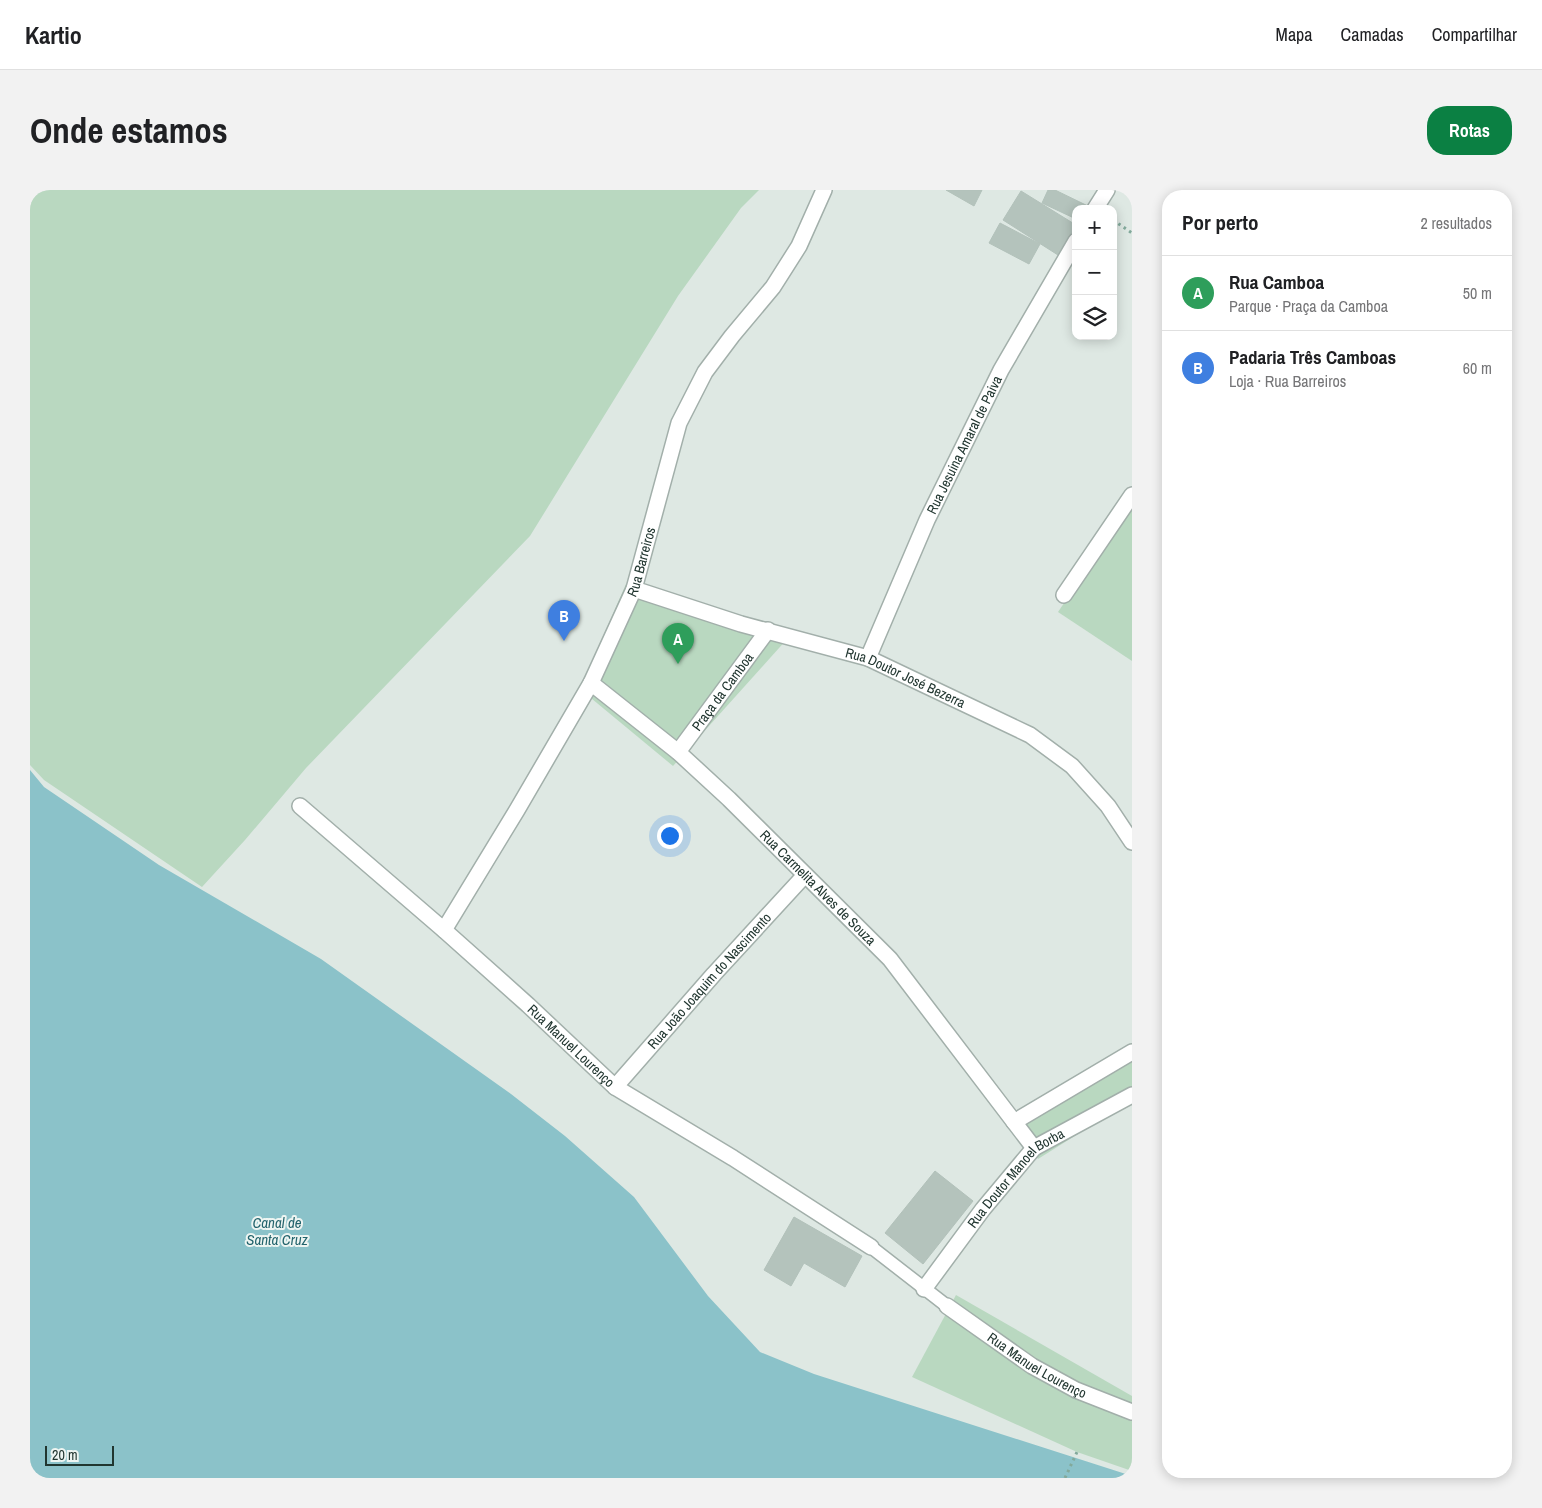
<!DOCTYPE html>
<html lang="pt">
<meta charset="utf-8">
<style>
:root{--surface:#fff;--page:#f2f2f2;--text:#202124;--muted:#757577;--line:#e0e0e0;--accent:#0b8043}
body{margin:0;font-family:"Archivo Narrow",sans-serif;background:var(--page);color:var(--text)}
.controls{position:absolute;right:15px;top:15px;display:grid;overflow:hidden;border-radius:10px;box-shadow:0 2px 12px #0003}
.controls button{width:45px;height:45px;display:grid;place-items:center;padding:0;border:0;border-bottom:1px solid var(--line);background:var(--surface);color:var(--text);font:25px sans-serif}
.scale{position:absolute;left:15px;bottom:12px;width:69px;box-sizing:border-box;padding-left:5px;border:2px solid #213630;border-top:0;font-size:14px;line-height:18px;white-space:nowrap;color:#213630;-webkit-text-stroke:4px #eef5f2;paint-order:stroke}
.you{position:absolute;left:639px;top:645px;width:18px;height:18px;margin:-12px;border:4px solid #fff;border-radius:50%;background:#1a73e8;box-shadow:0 0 0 8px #1a73e833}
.badge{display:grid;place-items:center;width:32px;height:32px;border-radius:50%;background:var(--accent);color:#fff;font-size:16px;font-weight:700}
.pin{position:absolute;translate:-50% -41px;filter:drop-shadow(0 1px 2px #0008)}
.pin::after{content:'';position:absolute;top:26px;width:18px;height:15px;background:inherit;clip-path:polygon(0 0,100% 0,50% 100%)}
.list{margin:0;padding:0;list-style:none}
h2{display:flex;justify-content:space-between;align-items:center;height:65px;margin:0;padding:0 20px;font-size:21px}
h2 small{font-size:16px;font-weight:400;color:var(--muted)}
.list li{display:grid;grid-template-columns:32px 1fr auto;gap:15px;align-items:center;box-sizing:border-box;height:75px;padding:0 20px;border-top:1px solid var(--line)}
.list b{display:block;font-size:19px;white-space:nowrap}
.list p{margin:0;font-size:16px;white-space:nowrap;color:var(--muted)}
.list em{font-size:16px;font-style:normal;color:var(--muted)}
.icon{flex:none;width:28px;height:28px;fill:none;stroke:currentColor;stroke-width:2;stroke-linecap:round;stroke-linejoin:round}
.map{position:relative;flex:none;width:1102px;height:1288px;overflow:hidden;border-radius:20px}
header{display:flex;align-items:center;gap:30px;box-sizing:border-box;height:70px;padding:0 25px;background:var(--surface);border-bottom:1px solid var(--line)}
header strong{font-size:24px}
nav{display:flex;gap:28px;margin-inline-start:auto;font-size:18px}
.intro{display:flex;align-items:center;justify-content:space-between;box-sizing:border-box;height:120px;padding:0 30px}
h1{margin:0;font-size:35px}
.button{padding:12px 22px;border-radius:20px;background:var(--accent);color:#fff;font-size:18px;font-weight:700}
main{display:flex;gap:30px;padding:0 30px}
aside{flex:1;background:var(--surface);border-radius:20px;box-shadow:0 2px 12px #0003}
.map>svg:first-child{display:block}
.green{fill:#b9d8c0}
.water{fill:#8bc2c9}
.building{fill:#b4c3bc;stroke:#b2c1ba}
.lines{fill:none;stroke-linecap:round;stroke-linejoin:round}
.service-casing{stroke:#a2afaa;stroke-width:15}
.minor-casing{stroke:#a2afaa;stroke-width:18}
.path{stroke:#82a99b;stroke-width:3;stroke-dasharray:2.5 4;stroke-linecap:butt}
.service{stroke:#fff;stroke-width:12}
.minor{stroke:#fff;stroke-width:15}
.labels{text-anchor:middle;stroke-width:4;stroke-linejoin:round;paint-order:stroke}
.street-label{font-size:14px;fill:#213630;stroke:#eef5f2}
.water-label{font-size:15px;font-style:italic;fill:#22636c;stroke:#eef5f2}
</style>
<header>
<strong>Kartio</strong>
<nav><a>Mapa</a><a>Camadas</a><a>Compartilhar</a></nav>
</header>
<div class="intro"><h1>Onde estamos</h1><a class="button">Rotas</a></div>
<main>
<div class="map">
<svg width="1102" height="1288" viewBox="0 0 1102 1288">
<rect width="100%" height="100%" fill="#dee8e3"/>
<g class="green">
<path d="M 0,0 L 729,0 L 711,18 L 648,106 L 500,346 L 276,578 L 215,650 L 172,697 L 14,590 L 0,575 Z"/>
<path d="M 1102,313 L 1102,471 L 1028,422 Z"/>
<path d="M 596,394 L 758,448 L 643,576 L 550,499 Z"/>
<path d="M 1102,863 L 1102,910 L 1008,969 L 983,926 Z"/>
<path d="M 926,1105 L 1102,1206 L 1102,1281 L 1047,1262 L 882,1187 Z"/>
</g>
<path class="water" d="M 0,580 L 14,597 L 129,675 L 291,769 L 481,904 L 535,946 L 604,1007 L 678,1106 L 730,1162 L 784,1184 L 1102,1286 L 1102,1288 L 0,1288 Z"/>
<g class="building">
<path d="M 916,0 L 952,0 L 944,16 Z"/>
<path d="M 1018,0 L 1025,0 L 1060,17 L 1059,19 L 1046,19 L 1046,29 L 1012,13 Z"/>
<path d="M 991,1 L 1046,35 L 1028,65 L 973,30 Z"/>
<path d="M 970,33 L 1010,54 L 999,74 L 959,53 Z"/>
<path d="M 905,981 L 943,1011 L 893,1074 L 855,1043 Z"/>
<path d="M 764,1027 L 832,1066 L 815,1097 L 774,1073 L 761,1096 L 734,1080 Z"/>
</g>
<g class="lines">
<defs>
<path id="service" d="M 841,1057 L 917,1116"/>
<g id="minor">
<path d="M 1065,19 L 1077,0"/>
<path id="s1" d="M 604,399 L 711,434 L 838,468 L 1000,545 L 1042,576 L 1078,616 L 1102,652"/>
<path d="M 1034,405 L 1102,305"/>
<path id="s2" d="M 838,468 L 897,330 L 971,180 L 1046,51"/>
<path id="s3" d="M 561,493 L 648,562 L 699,609 L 860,769 L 1004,958"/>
<path id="s4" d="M 648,562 L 738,440"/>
<path id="s5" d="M 270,616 L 414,740 L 498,815 L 585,897 L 703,968 L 841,1057"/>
<path id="s6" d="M 414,740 L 487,620 L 561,493 L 604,399 L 649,233 L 675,182 L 702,146 L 743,97 L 769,56 L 794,0"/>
<path id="s7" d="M 585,897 L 684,784 L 775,685"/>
<path d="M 984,932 L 1102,862"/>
<path id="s8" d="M 894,1099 L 953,1019 L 1004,958 L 1102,905"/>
<path id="s9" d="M 917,1116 L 1002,1176 L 1046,1200 L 1102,1222"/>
</g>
</defs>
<use href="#service" class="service-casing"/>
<use href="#minor" class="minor-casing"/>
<g class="path">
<path d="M 1083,30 L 1102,43"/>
<path d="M 1035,1288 L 1047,1262"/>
</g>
<use href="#service" class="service"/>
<use href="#minor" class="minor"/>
</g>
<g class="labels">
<g class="street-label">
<text dy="5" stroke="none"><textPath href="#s2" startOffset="234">Rua Jesuina Amaral de Paiva</textPath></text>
<text dy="5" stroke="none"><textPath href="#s6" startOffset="419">Rua Barreiros</textPath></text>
<text dy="5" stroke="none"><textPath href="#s1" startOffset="286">Rua Doutor José Bezerra</textPath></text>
<text dy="5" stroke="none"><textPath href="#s4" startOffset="75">Praça da Camboa</textPath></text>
<text dy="5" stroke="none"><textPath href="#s3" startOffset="306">Rua Carmelita Alves de Souza</textPath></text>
<text dy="5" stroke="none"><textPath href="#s7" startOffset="142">Rua João Joaquim do Nascimento</textPath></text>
<text dy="5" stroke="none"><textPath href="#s5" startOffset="362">Rua Manuel Lourenço</textPath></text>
<text dy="5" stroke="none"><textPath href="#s8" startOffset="145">Rua Doutor Manoel Borba</textPath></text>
<text dy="5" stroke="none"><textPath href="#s9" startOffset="108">Rua Manuel Lourenço</textPath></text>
</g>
<g class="water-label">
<text x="247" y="1038">Canal de<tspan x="247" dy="17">Santa Cruz</tspan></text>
</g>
</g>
</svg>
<div class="controls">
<button>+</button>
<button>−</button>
<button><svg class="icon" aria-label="layers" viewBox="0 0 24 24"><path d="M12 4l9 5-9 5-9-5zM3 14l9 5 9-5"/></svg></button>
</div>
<div class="scale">20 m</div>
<div class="you"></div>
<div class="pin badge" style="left:648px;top:474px;background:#2e9e5b">A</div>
<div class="pin badge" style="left:534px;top:451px;background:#3f7fe0">B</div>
</div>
<aside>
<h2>Por perto<small>2 resultados</small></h2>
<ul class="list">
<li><span class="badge" style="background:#2e9e5b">A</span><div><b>Rua Camboa</b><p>Parque · Praça da Camboa</p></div><em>50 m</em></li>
<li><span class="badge" style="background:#3f7fe0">B</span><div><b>Padaria Três Camboas</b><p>Loja · Rua Barreiros</p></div><em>60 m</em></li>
</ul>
</aside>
</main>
